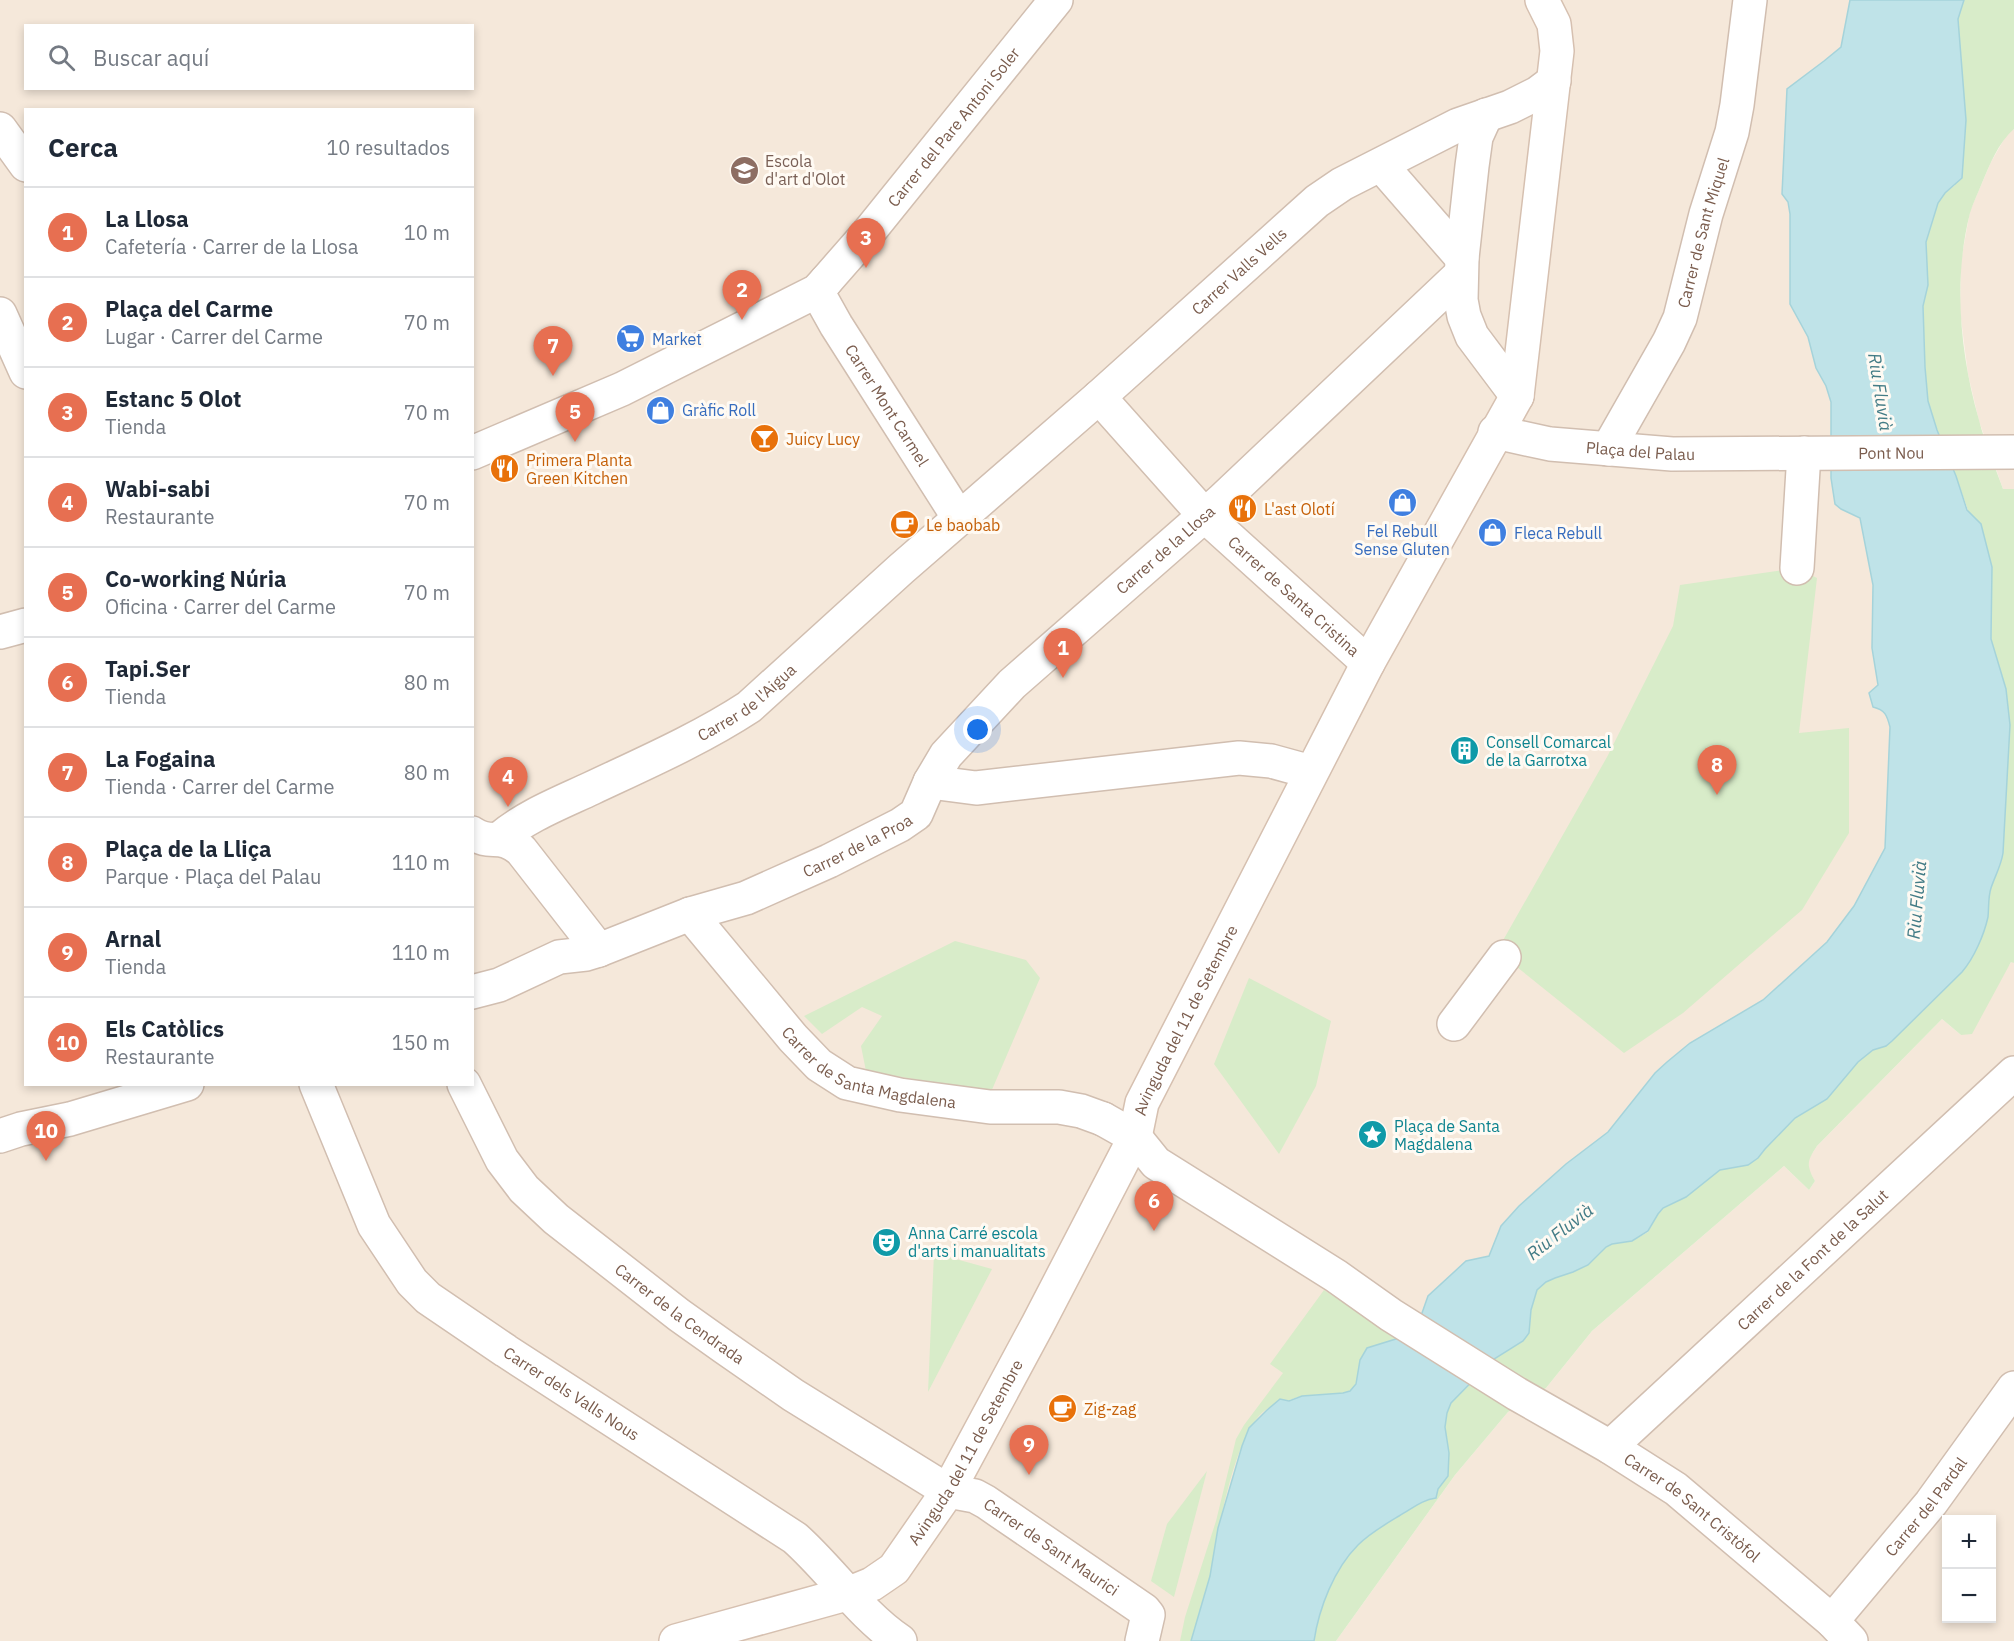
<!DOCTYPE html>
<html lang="es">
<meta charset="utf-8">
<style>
:root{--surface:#fff;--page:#f6f6f7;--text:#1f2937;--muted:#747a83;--line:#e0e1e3;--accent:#e76f51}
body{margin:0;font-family:"IBM Plex Sans",sans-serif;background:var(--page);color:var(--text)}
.controls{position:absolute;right:18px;bottom:18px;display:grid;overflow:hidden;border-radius:0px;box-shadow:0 3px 9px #0003}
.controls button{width:54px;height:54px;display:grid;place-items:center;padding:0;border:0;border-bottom:2px solid var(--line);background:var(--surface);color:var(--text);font:30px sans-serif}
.you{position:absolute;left:978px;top:730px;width:21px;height:21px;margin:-15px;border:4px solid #fff;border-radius:50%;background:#1a73e8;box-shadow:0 0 0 9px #1a73e833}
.badge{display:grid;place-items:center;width:39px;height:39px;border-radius:50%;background:var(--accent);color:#fff;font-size:20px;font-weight:700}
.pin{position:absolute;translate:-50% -50px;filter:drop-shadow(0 2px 3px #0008)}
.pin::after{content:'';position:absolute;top:32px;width:21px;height:18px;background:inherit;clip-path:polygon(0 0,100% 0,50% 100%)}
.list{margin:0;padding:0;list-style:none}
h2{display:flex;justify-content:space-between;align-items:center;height:78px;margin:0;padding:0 24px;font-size:26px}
h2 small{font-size:20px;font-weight:400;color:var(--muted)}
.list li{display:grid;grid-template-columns:39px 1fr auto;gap:18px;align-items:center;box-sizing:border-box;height:90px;padding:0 24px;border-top:2px solid var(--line)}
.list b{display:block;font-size:22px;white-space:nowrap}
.list p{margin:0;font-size:20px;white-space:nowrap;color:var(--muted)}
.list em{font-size:20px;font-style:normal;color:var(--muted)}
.icon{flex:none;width:33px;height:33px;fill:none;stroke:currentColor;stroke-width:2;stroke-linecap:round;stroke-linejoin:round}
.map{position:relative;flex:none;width:2014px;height:1641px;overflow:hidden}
.search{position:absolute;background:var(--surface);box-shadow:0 3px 9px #0003;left:24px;top:24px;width:450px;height:66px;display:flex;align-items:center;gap:15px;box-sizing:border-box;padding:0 21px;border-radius:0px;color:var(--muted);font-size:22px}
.panel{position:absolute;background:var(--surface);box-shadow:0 3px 9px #0003;left:24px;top:108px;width:450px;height:978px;border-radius:0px}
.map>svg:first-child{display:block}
.residential{fill:#f5e8da;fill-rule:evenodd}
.green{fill:#d8ecc9}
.water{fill:#bfe3e8;stroke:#a5d3da;stroke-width:1.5}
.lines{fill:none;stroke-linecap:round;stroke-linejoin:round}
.pedestrian-casing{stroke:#d1beb0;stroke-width:36}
.minor-casing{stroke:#d1beb0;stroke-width:36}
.secondary-casing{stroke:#d6c0b0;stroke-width:36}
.pedestrian{stroke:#fff;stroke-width:33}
.minor{stroke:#fff;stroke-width:33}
.secondary{stroke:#fff;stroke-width:33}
.labels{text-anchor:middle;stroke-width:6;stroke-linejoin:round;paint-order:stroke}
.street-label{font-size:16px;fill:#7a5c4d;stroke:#fffaf3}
.education-label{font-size:16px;fill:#785e54;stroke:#fffaf3;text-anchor:start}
.shop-label{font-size:16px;fill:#366cbe;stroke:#fffaf3;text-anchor:start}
.food-label{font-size:16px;fill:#c56008;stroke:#fffaf3;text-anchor:start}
.culture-label{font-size:16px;fill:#0d838f;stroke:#fffaf3;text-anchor:start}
.water-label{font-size:18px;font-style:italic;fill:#437c86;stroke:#fffaf3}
</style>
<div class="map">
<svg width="2014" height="1641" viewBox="0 0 2014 1641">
<rect width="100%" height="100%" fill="#fdf6ec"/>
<g class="residential">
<path d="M 0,0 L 1850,0 L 1841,47 L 1824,61 L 1788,202 L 1790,214 L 1790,304 L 1808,337 L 1816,368 L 1826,386 L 1831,402 L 1831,478 L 1836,504 L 1841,509 L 1860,518 L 1873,585 L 1872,648 L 1878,685 L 1879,708 L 1887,714 L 1890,727 L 1885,848 L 1854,906 L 1827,942 L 1763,1000 L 1690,1043 L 1667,1062 L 1655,1073 L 1608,1132 L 1566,1164 L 1519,1206 L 1501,1226 L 1489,1256 L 1466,1261 L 1428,1296 L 1422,1313 L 1399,1338 L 1267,1410 L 1191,1641 L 0,1641 ZM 26,26 L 472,26 L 472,88 L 26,88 ZM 26,110 L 472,110 L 472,1084 L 26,1084 Z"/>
<path d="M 2014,129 L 2014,489 L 2003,489 L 1979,421 L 1968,374 L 1960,311 L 1961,261 L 1970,211 L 1991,162 L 2006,136 Z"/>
<path d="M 2012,961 L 2014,963 L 2014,1641 L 1336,1641 L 1455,1475 L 1508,1412 L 1546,1388 L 1592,1331 L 1784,1166 L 1809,1190 L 1815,1181 L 1809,1171 L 1808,1160 L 1817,1146 L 1942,1019 L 1961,1035 ZM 1946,1520 L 1992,1520 L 1992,1618 L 1946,1618 Z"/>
</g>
<g class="green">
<path d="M 1964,0 L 2014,0 L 2014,129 C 1998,143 1990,164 1982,183 C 1978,193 1973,203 1970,213 C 1953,280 1960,354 1979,420 C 1985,444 1995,466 2003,489 L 2014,489 L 2014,963 L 2011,962 L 1972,1034 L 1961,1035 L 1942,1019 L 1817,1146 C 1807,1161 1806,1165 1815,1181 L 1809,1190 L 1784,1166 L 1592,1331 L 1546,1388 L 1508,1412 L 1455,1475 L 1336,1641 L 1314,1641 C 1319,1608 1334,1569 1358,1545 C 1370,1533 1384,1525 1399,1516 C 1412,1508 1421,1501 1436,1498 L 1438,1489 L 1448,1476 L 1449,1453 L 1445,1427 L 1447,1413 L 1451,1403 L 1494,1359 L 1523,1341 L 1529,1333 L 1531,1310 L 1537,1290 L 1546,1282 L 1555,1278 L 1573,1272 L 1588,1265 L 1606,1247 L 1612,1244 L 1632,1241 L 1648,1232 L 1658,1214 L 1663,1208 L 1686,1197 L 1720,1170 L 1748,1165 L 1758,1158 L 1765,1149 L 1795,1118 L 1827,1099 L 1858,1062 L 1873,1050 L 1886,1046 L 1892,1041 L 1962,972 C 1974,958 1984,935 1988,917 C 1989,907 1988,897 1991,888 C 1995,876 2001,866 2003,853 L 2010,725 L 2006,689 L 1991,639 L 1992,579 L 1956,476 L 1937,430 L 1928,401 L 1925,367 L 1923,306 L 1928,285 L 1926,242 L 1938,203 L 1945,193 L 1955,185 L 1959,40 L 1958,19 Z"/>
<path d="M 1797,568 L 1817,578 L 1799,733 L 1849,728 L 1849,833 L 1802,910 L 1683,1013 L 1624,1053 L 1497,951 L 1607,757 L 1673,626 L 1680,585 Z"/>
<path d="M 955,941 L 1026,960 L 1040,978 L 991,1092 L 866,1071 L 861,1046 L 882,1016 L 862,1007 L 822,1034 L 804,1016 Z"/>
<path d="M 1249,978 L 1331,1021 L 1316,1086 L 1279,1154 L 1214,1064 Z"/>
<path d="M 934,1253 L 992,1269 L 928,1392 Z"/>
<path d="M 1324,1290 L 1399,1338 L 1367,1348 C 1358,1361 1361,1378 1354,1387 C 1346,1398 1315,1393 1302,1396 C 1292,1399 1276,1404 1267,1409 C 1233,1431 1218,1536 1210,1575 C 1206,1597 1197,1620 1191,1641 L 1180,1641 L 1185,1617 L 1216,1521 L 1236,1439 L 1244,1425 L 1283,1373 L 1270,1364 Z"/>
<path d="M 1207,1471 L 1174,1597 L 1151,1581 L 1167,1524 Z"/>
</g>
<path class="water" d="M 1850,0 L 1964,0 L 1958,19 L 1966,120 L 1962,178 L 1945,193 L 1938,203 L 1926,242 L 1928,285 L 1923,306 L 1925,367 L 1928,401 L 1937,430 L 1956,476 L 1967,510 L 1981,524 L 1992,567 L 1991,639 L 2006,689 L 2010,725 L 2003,853 C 2001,866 1995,876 1991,888 C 1988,897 1989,907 1988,917 C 1984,935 1974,958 1962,972 L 1892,1041 L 1886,1046 L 1873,1050 L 1858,1062 L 1827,1099 L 1795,1118 L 1765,1149 L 1758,1158 L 1748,1165 L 1720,1170 L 1686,1197 L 1663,1208 L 1658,1214 L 1648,1231 L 1632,1241 L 1612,1244 L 1606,1247 L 1588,1265 L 1573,1272 L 1555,1278 L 1546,1282 L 1537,1290 L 1531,1310 L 1529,1333 L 1523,1341 L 1494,1359 L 1451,1403 L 1447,1413 L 1445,1427 L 1449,1453 L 1448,1476 L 1438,1489 L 1436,1498 C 1421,1500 1412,1509 1399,1516 C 1384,1525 1370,1533 1358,1545 C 1334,1569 1319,1608 1314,1641 L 1191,1641 L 1210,1576 L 1218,1528 L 1242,1446 L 1249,1428 L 1267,1410 L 1280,1399 L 1289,1401 L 1302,1396 L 1343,1393 L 1350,1391 L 1356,1384 L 1360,1360 L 1367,1348 L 1399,1338 L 1422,1313 L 1428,1296 L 1466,1261 L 1489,1256 L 1501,1226 L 1519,1206 L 1566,1164 L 1608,1132 L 1655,1073 L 1667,1062 L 1690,1043 L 1763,1000 L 1827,942 L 1854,906 L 1885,848 L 1890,727 C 1887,715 1885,710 1873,707 L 1869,693 L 1878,685 L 1872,648 L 1873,585 L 1860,518 L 1841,509 L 1835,504 L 1831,478 L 1831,402 L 1826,386 L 1816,368 L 1808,337 L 1790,304 L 1790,214 L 1788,202 L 1782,194 L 1787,89 L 1824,61 L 1841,47 Z"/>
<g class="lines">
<defs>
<g id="pedestrian">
<path d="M 0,129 L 26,165"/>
<path d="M 0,314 L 26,372"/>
<path id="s1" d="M 1099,397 L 1205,516 L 1368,663"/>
<path d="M 472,453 L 622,389 L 817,291 L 826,281"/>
<path d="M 1797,568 L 1804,453"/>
<path d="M 0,632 L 26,625"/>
<path id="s2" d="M 690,914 L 793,1038 L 819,1065 L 847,1083 L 900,1095 L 990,1107 L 1059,1107 L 1081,1111 L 1103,1119"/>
<path d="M 1454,1024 L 1504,957"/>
<path d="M 0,1136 L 21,1129 L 70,1119 L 187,1084"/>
</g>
<g id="minor">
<path d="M 1486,115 L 1476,137 L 1472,166 L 1462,258 L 1461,300 L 1464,316 L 1472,336 L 1517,396"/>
<path d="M 1381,165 L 1462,258"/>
<path id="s3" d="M 826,281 L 868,233 L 1056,0"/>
<path id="s4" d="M 817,291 L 836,325 L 959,518"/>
<path id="s5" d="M 1495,432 L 1550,444 L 1672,454 L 2014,452"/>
<path id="s6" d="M 1608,449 L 1669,342 L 1680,318 L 1706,214 L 1732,132 L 1737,105 L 1750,0"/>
<path d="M 930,782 L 976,788 L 1239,758 L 1271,761 L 1311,772"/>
<path d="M 472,833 C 491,846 500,832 521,850 L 599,950"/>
<path id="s7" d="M 499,839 C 526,816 560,803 592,788 C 645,763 700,739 749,707 L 901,569 L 1099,397 L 1317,201 L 1342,184 L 1458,125 L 1510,107 L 1538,93 L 1554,81"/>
<path id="s8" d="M 472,992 L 499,985 L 559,957 L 586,954 L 599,950 L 690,914 L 746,898 L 829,861 L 900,825 L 916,814 L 930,782 L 946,755 L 1012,684 L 1221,501 L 1461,274"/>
<path id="s9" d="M 316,1084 L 374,1225 L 412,1282 L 428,1298 L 506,1351 L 795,1538 C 831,1570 861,1615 900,1641"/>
<path id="s10" d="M 464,1084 L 502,1160 L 524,1189 L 556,1219 L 679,1315 L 724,1347 L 793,1395 L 948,1491 L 975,1496 L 986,1502 L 1144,1610 L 1148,1615 L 1142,1641"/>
<path id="s11" d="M 1103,1119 L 1135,1137 L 1156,1163 L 1336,1276 L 1391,1315 L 1517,1394 L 1610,1447 L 1676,1489 L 1832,1621 L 1851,1641"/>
<path id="s12" d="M 1610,1447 L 2014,1073"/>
<path id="s13" d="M 1832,1621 L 1931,1503 L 2014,1388"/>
</g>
<g id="secondary">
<path id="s14" d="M 676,1641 L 850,1593 L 872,1584 L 894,1569 L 948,1491 L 1038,1324 L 1135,1137 L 1142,1103 L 1368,663 L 1517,396 L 1557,51 L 1554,24 L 1542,0"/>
</g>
</defs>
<use href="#pedestrian" class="pedestrian-casing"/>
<use href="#minor" class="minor-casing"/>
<use href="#secondary" class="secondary-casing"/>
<use href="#pedestrian" class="pedestrian"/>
<use href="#minor" class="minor"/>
<use href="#secondary" class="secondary"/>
</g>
<defs>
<symbol id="school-disc" viewBox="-11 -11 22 22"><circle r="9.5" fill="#8d6e63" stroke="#fffaf3"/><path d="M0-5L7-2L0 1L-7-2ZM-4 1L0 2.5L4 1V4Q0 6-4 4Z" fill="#fff"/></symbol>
<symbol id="supermarket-disc" viewBox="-11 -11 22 22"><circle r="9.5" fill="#3f7fe0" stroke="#fffaf3"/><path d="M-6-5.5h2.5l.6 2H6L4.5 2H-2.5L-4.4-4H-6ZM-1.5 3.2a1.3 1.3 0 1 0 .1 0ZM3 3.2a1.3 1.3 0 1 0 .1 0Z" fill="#fff"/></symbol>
<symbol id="shop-disc" viewBox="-11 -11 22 22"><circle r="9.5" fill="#3f7fe0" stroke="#fffaf3"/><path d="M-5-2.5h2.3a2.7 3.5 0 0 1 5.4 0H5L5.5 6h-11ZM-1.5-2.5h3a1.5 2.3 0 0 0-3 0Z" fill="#fff"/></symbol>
<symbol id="bar-disc" viewBox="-11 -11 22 22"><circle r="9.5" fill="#e8710a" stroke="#fffaf3"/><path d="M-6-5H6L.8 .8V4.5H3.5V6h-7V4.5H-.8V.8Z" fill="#fff"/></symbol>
<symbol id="restaurant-disc" viewBox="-11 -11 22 22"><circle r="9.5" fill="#e8710a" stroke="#fffaf3"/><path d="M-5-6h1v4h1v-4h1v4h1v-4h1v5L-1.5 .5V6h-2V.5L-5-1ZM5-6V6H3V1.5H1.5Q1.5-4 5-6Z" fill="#fff"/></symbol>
<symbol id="cafe-disc" viewBox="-11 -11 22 22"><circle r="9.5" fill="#e8710a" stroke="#fffaf3"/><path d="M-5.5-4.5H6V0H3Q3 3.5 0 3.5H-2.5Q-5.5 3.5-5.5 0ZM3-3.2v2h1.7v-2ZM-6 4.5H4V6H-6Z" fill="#fff"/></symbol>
<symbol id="building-disc" viewBox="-11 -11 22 22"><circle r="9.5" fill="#0f9aa8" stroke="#fffaf3"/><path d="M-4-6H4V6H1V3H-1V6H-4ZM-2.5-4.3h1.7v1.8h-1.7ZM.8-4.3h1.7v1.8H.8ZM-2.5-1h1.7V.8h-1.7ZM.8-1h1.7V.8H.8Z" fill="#fff"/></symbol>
<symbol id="sight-disc" viewBox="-11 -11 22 22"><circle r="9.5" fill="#0f9aa8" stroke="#fffaf3"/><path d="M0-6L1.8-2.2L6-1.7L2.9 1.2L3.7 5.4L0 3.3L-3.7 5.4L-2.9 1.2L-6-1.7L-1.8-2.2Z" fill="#fff"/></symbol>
<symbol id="theatre-disc" viewBox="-11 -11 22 22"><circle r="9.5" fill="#0f9aa8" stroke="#fffaf3"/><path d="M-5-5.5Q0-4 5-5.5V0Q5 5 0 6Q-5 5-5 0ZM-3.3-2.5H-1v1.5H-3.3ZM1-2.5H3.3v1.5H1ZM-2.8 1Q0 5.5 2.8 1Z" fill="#fff"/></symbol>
</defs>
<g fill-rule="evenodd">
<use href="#school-disc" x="728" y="154" width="33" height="33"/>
<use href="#supermarket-disc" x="614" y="322" width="33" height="33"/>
<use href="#shop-disc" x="644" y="394" width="33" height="33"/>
<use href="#bar-disc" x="748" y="422" width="33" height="33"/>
<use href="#restaurant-disc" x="488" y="452" width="33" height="33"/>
<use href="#shop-disc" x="1386" y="486" width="33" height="33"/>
<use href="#restaurant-disc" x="1226" y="492" width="33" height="33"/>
<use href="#cafe-disc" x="888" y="508" width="33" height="33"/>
<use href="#shop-disc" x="1476" y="516" width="33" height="33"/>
<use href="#building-disc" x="1448" y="734" width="33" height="33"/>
<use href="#sight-disc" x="1356" y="1118" width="33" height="33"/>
<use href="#theatre-disc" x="870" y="1226" width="33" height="33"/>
<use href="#cafe-disc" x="1046" y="1392" width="33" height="33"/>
</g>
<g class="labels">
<g class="street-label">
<text dy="6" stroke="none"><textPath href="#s3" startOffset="200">Carrer del Pare Antoni Soler</textPath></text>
<text dy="6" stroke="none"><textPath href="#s6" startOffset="238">Carrer de Sant Miquel</textPath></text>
<text dy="6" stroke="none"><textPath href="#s7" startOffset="939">Carrer Valls Vells</textPath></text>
<text dy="6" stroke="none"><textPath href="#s4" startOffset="134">Carrer Mont Carmel</textPath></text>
<text dy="6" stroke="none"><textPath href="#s5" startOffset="147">Plaça del Palau</textPath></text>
<text dy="6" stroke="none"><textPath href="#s5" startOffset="398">Pont Nou</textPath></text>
<text dy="6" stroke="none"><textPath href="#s8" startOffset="848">Carrer de la Llosa</textPath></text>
<text dy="6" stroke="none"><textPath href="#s1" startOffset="279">Carrer de Santa Cristina</textPath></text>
<text dy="6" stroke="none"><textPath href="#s7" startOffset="284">Carrer de l'Aigua</textPath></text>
<text dy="6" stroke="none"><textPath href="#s8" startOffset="414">Carrer de la Proa</textPath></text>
<text dy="6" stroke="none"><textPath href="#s14" startOffset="854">Avinguda del 11 de Setembre</textPath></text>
<text dy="6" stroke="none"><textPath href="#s2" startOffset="246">Carrer de Santa Magdalena</textPath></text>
<text dy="6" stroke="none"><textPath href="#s12" startOffset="276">Carrer de la Font de la Salut</textPath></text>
<text dy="6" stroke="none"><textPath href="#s10" startOffset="321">Carrer de la Cendrada</textPath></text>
<text dy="6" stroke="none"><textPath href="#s9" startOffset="416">Carrer dels Valls Nous</textPath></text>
<text dy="6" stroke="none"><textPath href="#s14" startOffset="368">Avinguda del 11 de Setembre</textPath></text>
<text dy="6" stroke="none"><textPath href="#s13" startOffset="148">Carrer del Pardal</textPath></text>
<text dy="6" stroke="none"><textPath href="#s11" startOffset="708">Carrer de Sant Cristòfol</textPath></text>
<text dy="6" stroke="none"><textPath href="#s10" startOffset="762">Carrer de Sant Maurici</textPath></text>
</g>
<g class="education-label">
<text x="765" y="167">Escola<tspan x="765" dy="18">d'art d'Olot</tspan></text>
</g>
<g class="shop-label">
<text x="652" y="345">Market</text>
<text x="682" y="416">Gràfic Roll</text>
<text x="1402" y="537" text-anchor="middle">Fel Rebull<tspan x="1402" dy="18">Sense Gluten</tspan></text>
<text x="1514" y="539">Fleca Rebull</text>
</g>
<g class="food-label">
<text x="786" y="445">Juicy Lucy</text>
<text x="526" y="466">Primera Planta<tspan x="526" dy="18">Green Kitchen</tspan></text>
<text x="1264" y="515">L'ast Olotí</text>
<text x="926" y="531">Le baobab</text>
<text x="1084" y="1415">Zig-zag</text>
</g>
<g class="culture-label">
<text x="1486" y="748">Consell Comarcal<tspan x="1486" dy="18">de la Garrotxa</tspan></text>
<text x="1394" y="1132">Plaça de Santa<tspan x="1394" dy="18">Magdalena</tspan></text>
<text x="908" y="1239">Anna Carré escola<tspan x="908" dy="18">d'arts i manualitats</tspan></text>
</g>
<g class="water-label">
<text transform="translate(1880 392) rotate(81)" y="6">Riu Fluvià</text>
<text transform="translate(1917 900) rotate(-85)" y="6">Riu Fluvià</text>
<text transform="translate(1560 1232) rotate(-38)" y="6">Riu Fluvià</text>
</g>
</g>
</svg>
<div class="controls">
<button>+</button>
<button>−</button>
</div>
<div class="you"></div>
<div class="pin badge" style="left:1063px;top:678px">1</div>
<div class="pin badge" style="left:742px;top:320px">2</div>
<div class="pin badge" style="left:866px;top:268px">3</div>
<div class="pin badge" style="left:508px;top:807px">4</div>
<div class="pin badge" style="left:575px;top:442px">5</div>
<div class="pin badge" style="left:1154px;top:1231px">6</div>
<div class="pin badge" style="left:553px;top:376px">7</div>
<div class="pin badge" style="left:1717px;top:795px">8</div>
<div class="pin badge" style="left:1029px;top:1475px">9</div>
<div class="pin badge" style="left:46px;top:1161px">10</div>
<div class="search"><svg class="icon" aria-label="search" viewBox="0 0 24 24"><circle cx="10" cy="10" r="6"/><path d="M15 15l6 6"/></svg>Buscar aquí</div>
<section class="panel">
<h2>Cerca<small>10 resultados</small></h2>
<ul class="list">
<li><span class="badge">1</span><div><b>La Llosa</b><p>Cafetería · Carrer de la Llosa</p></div><em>10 m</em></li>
<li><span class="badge">2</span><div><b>Plaça del Carme</b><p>Lugar · Carrer del Carme</p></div><em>70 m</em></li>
<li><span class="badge">3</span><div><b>Estanc 5 Olot</b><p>Tienda</p></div><em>70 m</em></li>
<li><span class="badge">4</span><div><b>Wabi-sabi</b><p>Restaurante</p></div><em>70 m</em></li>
<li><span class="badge">5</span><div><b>Co-working Núria</b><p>Oficina · Carrer del Carme</p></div><em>70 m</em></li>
<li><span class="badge">6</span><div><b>Tapi.Ser</b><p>Tienda</p></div><em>80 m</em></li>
<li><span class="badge">7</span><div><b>La Fogaina</b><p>Tienda · Carrer del Carme</p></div><em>80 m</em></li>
<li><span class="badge">8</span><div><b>Plaça de la Lliça</b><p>Parque · Plaça del Palau</p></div><em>110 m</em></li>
<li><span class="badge">9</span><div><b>Arnal</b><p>Tienda</p></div><em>110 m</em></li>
<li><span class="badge">10</span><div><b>Els Catòlics</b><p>Restaurante</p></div><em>150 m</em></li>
</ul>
</section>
</div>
